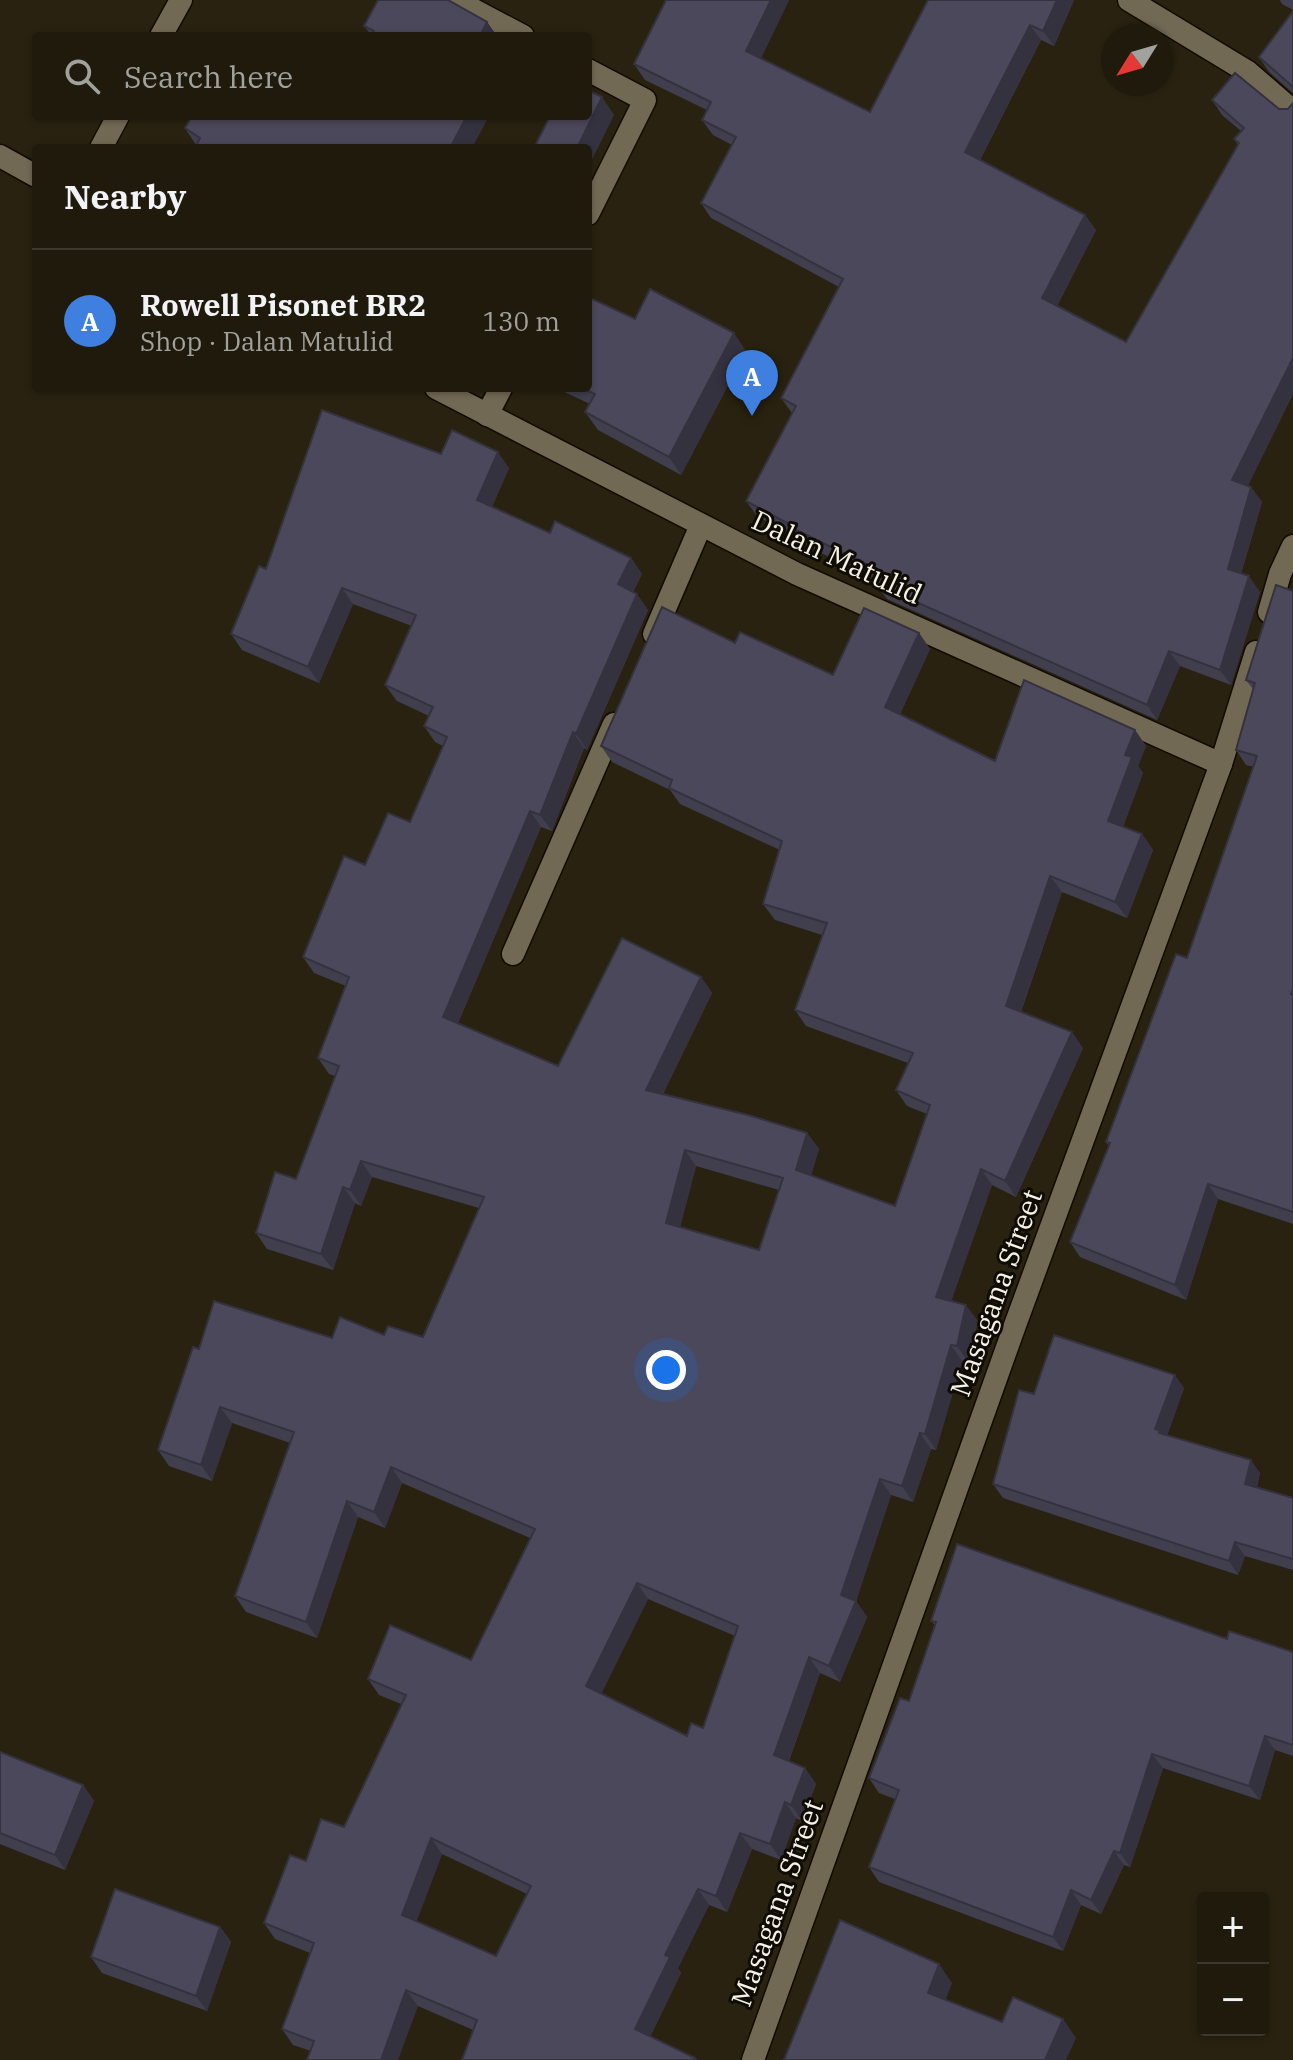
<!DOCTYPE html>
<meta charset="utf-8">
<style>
:root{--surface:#1f1a0c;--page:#272315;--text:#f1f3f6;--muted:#a1a19d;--line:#3c382d;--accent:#81d050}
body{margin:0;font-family:"IBM Plex Serif",serif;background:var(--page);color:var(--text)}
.controls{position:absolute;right:24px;bottom:24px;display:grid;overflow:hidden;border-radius:8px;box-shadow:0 2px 6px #0004}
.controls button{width:72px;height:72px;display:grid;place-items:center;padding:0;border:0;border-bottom:2px solid var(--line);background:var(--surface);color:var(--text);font:40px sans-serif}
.compass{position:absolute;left:1101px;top:24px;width:72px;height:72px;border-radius:50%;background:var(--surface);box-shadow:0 2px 6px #0004;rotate:233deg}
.you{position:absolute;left:666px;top:1370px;width:28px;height:28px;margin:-20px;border:6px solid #fff;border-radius:50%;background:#1a73e8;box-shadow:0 0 0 12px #1a73e833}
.badge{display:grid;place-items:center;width:52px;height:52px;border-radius:50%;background:var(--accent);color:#fff;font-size:26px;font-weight:700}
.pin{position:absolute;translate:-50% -66px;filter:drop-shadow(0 2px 4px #0008)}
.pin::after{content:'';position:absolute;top:42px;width:28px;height:24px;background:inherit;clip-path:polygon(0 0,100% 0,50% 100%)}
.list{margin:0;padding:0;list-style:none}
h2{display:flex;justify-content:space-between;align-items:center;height:104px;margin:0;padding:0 32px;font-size:34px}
h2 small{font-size:26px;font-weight:400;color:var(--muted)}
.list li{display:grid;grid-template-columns:52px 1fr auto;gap:24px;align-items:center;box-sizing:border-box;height:144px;padding:0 32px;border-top:2px solid var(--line)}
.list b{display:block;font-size:30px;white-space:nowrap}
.list p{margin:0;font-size:26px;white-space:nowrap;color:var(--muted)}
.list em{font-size:26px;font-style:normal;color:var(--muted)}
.icon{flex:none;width:44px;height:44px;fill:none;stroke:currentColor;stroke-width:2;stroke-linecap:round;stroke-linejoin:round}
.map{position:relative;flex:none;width:1293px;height:2060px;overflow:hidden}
.search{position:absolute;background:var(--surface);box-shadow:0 2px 6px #0004;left:32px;top:32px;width:560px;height:88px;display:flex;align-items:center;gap:20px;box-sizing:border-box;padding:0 28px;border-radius:8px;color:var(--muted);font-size:30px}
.panel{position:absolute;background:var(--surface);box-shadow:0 2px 6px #0004;left:32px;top:144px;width:560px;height:248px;border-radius:8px}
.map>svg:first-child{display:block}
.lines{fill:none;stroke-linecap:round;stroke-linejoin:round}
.minor-casing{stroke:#120b00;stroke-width:25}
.tertiary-casing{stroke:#120b00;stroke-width:25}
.minor{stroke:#726955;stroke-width:22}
.tertiary{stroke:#726955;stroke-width:22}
.wall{fill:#413e4e;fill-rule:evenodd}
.shaded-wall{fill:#353240}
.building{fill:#4c485b;stroke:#353240;stroke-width:2;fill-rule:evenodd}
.labels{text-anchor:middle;stroke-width:6;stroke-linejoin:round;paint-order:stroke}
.street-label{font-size:28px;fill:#f7f2e6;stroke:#0f0c05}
</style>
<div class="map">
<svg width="1293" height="2060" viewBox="0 0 1293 2060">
<rect width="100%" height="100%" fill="#292210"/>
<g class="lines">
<defs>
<g id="minor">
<path d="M 455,0 L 523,36"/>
<path d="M 1129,0 L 1248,72 L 1293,111"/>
<path d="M 161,36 L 181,0"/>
<path d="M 588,70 L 645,100 L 588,214"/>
<path d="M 101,148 L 118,116"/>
<path d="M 0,156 L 36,176"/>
<path d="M 436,388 L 797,574 L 1221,764"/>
<path d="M 487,415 L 501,388"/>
<path d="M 654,634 L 701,525"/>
<path d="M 513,954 L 614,724"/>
</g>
<g id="tertiary">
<path d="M 1269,612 L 1280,574 L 1293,546"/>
<path d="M 753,2060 L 1014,1328 L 1221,764 L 1256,652"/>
</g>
</defs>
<use href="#minor" class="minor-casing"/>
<use href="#tertiary" class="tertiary-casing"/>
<use href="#minor" class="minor"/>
<use href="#tertiary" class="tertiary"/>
</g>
<g class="wall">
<path d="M 666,0 L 789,0 L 761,58 L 870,112 L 928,0 L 1074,0 L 1054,46 L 1041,40 L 980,160 L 1096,230 L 1057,306 L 1126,342 L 1238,145 L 1234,139 L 1241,131 L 1222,115 L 1212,100 L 1235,73 L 1293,394 L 1248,485 L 1262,502 L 1241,574 L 1260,592 L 1231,685 L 1180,666 L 1157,720 L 887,599 L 876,584 L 878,580 L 798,542 L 794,536 L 757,516 L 746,501 L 792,413 L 781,398 L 839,287 L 711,218 L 701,203 L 732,145 L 713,135 L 702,120 L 707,110 L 645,80 L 634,64 Z"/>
<path d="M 1280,0 L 1293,0 L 1293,10 L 1282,4 Z"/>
<path d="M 1293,11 L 1293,93 L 1269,72 L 1259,57 Z"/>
<path d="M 487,22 L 497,36 L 372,36 L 364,26 Z"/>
<path d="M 489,116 L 196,145 L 185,128 Z"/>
<path d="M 635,319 L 746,351 L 681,475 L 598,430 L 585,412 L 590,404 L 556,388 L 588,388 Z"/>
<path d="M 441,454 L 509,468 L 492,507 L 550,533 L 631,558 L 642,574 L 633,592 L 648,610 L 587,750 L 584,748 L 552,831 L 541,827 L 458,1023 L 558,1066 L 701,977 L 712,993 L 663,1094 L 807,1133 L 819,1149 L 811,1175 L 895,1206 L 927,1114 L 907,1106 L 896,1090 L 908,1063 L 806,1026 L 795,1010 L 822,935 L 775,920 L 763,904 L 780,850 L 680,804 L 670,790 L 612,762 L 601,746 L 735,643 L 833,675 L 919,633 L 930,649 L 900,714 L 995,761 L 1135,730 L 1146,746 L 1138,766 L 1143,773 L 1123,827 L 1142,834 L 1153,850 L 1127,918 L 1062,892 L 1021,1012 L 1083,1048 L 1016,1197 L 992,1185 L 951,1301 L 978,1321 L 968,1362 L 962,1361 L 936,1450 L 931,1449 L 913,1502 L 891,1495 L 856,1601 L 867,1617 L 840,1682 L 820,1673 L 789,1761 L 805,1768 L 816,1784 L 802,1821 L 796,1818 L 781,1860 L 752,1849 L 727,1912 L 709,1905 L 678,1968 L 681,1973 L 650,2037 L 695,2058 L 697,2060 L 462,2060 L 473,2030 L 418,2006 L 311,2051 L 293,2045 L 282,2029 L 310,1953 L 275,1939 L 264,1923 L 306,1861 L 344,1827 L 401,1704 L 379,1695 L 368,1679 L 471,1660 L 530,1538 L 402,1483 L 385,1528 L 358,1517 L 317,1638 L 246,1612 L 235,1596 L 290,1443 L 232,1423 L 212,1481 L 169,1466 L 158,1450 L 199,1349 L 384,1335 L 423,1337 L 479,1208 L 372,1177 L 361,1206 L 355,1203 L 333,1270 L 267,1249 L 256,1233 L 296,1179 L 335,1076 L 329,1074 L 318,1058 L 346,986 L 314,973 L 303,957 L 365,865 L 410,822 L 443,746 L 435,742 L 424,726 L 429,716 L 397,701 L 385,685 L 412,626 L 353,604 L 319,683 L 242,650 L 231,634 L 266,569 ZM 696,1166 L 779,1190 L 759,1250 L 680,1227 ZM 648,1599 L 735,1636 L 703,1728 L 687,1736 L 601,1694 ZM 442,1854 L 527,1894 L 496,1956 L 416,1922 Z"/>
<path d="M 1293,591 L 1293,1224 L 1218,1199 L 1186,1300 L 1080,1257 L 1070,1242 L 1109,1146 L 1106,1142 L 1187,958 L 1254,767 L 1246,765 L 1236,750 L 1253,689 L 1246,680 Z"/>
<path d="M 1184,1388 L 1167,1435 L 1260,1473 L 1257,1487 L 1293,1498 L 1293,1570 L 1245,1556 L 1238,1575 L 1003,1498 L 993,1484 L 1034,1394 Z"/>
<path d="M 931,1621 L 1227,1639 L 1293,1652 L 1293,1756 L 1275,1750 L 1260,1800 L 1163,1768 L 1130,1867 L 1124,1865 L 1101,1914 L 1081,1905 L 1063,1951 L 879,1882 L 869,1867 L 895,1799 L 879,1793 L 869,1778 L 909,1701 L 935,1625 Z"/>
<path d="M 0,1752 L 83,1785 L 94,1801 L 65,1870 L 0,1844 Z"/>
<path d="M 220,1927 L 231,1942 L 207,2011 L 102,1973 L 91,1957 Z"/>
</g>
<g class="shaded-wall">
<path d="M 771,0 L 789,0 L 757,66 L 746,51 Z"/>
<path d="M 1057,0 L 1074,0 L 1054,46 L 1043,31 Z"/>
<path d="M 487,22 L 497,36 L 483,36 L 481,34 Z"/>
<path d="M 1030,25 L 1041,40 L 976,167 L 965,152 Z"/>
<path d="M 602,97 L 614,115 L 588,168 L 588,148 L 577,148 Z"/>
<path d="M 467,116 L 489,116 L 472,148 L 450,148 Z"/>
<path d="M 1085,215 L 1096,230 L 1053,313 L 1042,298 Z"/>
<path d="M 734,333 L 746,351 L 681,475 L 669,457 Z"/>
<path d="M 1293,358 L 1293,394 L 1243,496 L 1232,480 Z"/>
<path d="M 498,452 L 509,468 L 488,516 L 477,500 Z"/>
<path d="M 1251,487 L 1262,502 L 1238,584 L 1228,569 Z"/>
<path d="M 631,558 L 642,574 L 629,600 L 618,584 Z"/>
<path d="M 1249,576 L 1260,592 L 1231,685 L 1220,670 Z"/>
<path d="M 342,588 L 353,604 L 319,683 L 308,667 Z"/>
<path d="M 637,594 L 648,610 L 587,750 L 576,734 Z"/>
<path d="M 919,633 L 930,649 L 896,723 L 885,707 Z"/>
<path d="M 1169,651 L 1180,666 L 1157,720 L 1147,705 Z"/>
<path d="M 1135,730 L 1146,746 L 1138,766 L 1143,773 L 1119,837 L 1108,821 L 1125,755 Z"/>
<path d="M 573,732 L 584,748 L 552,831 L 540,815 Z"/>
<path d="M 530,811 L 541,827 L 454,1033 L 443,1017 Z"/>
<path d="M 1142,834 L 1153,850 L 1127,918 L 1115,902 Z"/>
<path d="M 1050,876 L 1062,892 L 1017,1022 L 1006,1006 Z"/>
<path d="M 701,977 L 712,993 L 657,1106 L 646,1090 Z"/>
<path d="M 1072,1032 L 1083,1048 L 1016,1197 L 1005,1181 Z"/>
<path d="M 807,1133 L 819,1149 L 808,1186 L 796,1170 Z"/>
<path d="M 685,1150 L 696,1166 L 677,1239 L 666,1223 Z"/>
<path d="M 361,1161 L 372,1177 L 361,1206 L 350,1190 Z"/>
<path d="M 981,1169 L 992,1185 L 947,1313 L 936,1297 Z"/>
<path d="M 1208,1184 L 1218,1199 L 1186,1300 L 1175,1285 Z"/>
<path d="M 343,1187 L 355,1203 L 333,1270 L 321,1254 Z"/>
<path d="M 966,1305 L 978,1321 L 968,1362 L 957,1346 Z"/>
<path d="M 951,1345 L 962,1361 L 936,1450 L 925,1434 Z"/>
<path d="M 1175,1375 L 1184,1388 L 1166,1439 L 1155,1429 Z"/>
<path d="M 220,1407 L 232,1423 L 212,1481 L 201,1465 Z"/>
<path d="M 920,1433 L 931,1449 L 913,1502 L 902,1486 Z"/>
<path d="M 1251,1460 L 1260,1473 L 1254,1497 L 1245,1484 Z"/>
<path d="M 391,1467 L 402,1483 L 385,1528 L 374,1512 Z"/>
<path d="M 880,1479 L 891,1495 L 855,1604 L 856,1601 L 867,1617 L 840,1682 L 829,1666 L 841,1595 Z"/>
<path d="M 347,1501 L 358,1517 L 317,1638 L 306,1622 Z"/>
<path d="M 1235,1542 L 1245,1556 L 1238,1575 L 1229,1561 Z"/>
<path d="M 637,1583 L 648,1599 L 597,1702 L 586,1686 Z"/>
<path d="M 809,1657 L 820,1673 L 785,1771 L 774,1755 Z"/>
<path d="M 1265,1736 L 1275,1750 L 1260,1800 L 1249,1786 Z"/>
<path d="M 1152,1754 L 1163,1768 L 1130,1867 L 1120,1853 Z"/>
<path d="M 805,1768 L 816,1784 L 802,1821 L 791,1805 Z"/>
<path d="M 83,1785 L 94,1801 L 65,1870 L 55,1855 Z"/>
<path d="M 785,1802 L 796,1818 L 781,1860 L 770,1844 Z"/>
<path d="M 740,1833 L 752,1849 L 727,1912 L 716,1896 Z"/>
<path d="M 431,1838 L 442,1854 L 413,1931 L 402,1915 Z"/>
<path d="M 1114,1851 L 1124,1865 L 1101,1914 L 1091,1900 Z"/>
<path d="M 698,1889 L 709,1905 L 678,1968 L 681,1973 L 646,2045 L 635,2029 L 665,1955 Z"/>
<path d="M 1071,1890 L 1081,1905 L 1063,1951 L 1053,1937 Z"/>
<path d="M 220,1927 L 231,1942 L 207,2011 L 196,1996 Z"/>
<path d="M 939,1964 L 952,1983 L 941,2012 L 928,1993 Z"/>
<path d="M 406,1990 L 418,2006 L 398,2060 L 381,2060 Z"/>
<path d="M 1063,2019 L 1076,2038 L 1066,2060 L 1045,2060 Z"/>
</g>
<g class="building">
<path d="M 378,0 L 448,0 L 487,22 L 481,34 L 486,36 L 372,36 L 374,31 L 364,26 Z"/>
<path d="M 666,0 L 771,0 L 746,51 L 870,112 L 928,0 L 1057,0 L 1043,31 L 1030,25 L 965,152 L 1085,215 L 1042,298 L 1126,342 L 1239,143 L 1234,139 L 1244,128 L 1212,100 L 1235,73 L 1279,109 L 1288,109 L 1293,103 L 1293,358 L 1232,480 L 1251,487 L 1228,569 L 1249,576 L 1220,670 L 1169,651 L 1147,705 L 876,584 L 882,572 L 788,526 L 789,524 L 746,501 L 796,406 L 781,398 L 843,279 L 701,203 L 736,137 L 702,120 L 711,102 L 634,64 Z"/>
<path d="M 1293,11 L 1293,89 L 1292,86 L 1259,57 Z"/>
<path d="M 588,90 L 602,97 L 577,148 L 534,148 L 550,116 L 588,116 Z"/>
<path d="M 192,116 L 467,116 L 450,148 L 195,148 L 200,138 L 185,128 Z"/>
<path d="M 650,289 L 734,333 L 669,457 L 585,412 L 595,394 L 581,388 L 588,388 L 588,297 L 635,319 Z"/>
<path d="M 322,410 L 441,454 L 452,430 L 498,452 L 477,500 L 550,533 L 555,521 L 631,558 L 618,584 L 637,594 L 576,734 L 573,732 L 540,815 L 530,811 L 443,1017 L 558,1066 L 622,938 L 701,977 L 646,1090 L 748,1115 L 807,1133 L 796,1170 L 895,1206 L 930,1105 L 896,1090 L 913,1053 L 795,1010 L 827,923 L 763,904 L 782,841 L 669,788 L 672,780 L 601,746 L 662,607 L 735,643 L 740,632 L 833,675 L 864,608 L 919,633 L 885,707 L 995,761 L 1024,680 L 1135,730 L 1125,755 L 1132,757 L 1108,821 L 1142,834 L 1115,902 L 1050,876 L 1006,1006 L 1072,1032 L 1005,1181 L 981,1169 L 936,1297 L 966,1305 L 957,1346 L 951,1345 L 925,1434 L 920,1433 L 902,1486 L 880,1479 L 841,1595 L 856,1601 L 829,1666 L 809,1657 L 774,1755 L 805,1768 L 791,1805 L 785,1802 L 770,1844 L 740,1833 L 716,1896 L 698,1889 L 665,1955 L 670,1957 L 635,2029 L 695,2058 L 694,2060 L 462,2060 L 477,2020 L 406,1990 L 381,2060 L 307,2060 L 314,2041 L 282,2029 L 314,1943 L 264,1923 L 290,1855 L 306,1861 L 321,1819 L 344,1827 L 406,1695 L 368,1679 L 390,1625 L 471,1660 L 535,1529 L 391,1467 L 374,1512 L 347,1501 L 306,1622 L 235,1596 L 294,1432 L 220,1407 L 201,1465 L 158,1450 L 193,1347 L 199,1349 L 214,1301 L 332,1338 L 340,1317 L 384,1335 L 388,1326 L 423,1337 L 484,1197 L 361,1161 L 350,1190 L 343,1187 L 321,1254 L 256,1233 L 275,1172 L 296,1179 L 339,1066 L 318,1058 L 349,977 L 303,957 L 344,856 L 365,865 L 388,813 L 410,822 L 447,737 L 424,726 L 433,707 L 385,685 L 416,615 L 342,588 L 308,667 L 231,634 L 259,566 L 266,569 ZM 685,1150 L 783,1178 L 759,1250 L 666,1223 ZM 637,1583 L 738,1626 L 703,1728 L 691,1723 L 687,1736 L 586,1686 ZM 431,1838 L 531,1886 L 496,1956 L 402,1915 Z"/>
<path d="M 1276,585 L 1293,591 L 1293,989 L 1291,994 L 1293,995 L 1293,1212 L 1208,1184 L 1175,1285 L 1070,1242 L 1110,1143 L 1106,1142 L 1176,954 L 1187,958 L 1257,756 L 1236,750 L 1255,683 L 1246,680 Z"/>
<path d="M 1054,1335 L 1175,1375 L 1155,1429 L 1160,1431 L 1159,1433 L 1251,1460 L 1245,1484 L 1293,1498 L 1293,1559 L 1235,1542 L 1229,1561 L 993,1484 L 1019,1390 L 1034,1394 Z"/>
<path d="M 957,1544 L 1227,1639 L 1229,1631 L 1293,1652 L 1293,1745 L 1265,1736 L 1249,1786 L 1152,1754 L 1120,1853 L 1114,1851 L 1091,1900 L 1071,1890 L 1053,1937 L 869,1867 L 899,1790 L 869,1778 L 900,1698 L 909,1701 L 936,1622 L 931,1621 Z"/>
<path d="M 0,1752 L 83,1785 L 55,1855 L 0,1833 Z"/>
<path d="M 115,1889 L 220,1927 L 196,1996 L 91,1957 Z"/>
<path d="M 840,1920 L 939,1964 L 928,1993 L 1002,2022 L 1013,1997 L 1063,2019 L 1045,2060 L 784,2060 Z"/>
</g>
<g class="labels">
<g class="street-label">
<text transform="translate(837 557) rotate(25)" y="10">Dalan Matulid</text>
<text transform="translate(996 1293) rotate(-70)" y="10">Masagana Street</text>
<text transform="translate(777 1903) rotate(-70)" y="10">Masagana Street</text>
</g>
</g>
</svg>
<div class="controls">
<button>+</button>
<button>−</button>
</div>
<svg class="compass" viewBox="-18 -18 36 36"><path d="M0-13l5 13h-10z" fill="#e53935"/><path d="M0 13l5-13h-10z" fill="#a1a19d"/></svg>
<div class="you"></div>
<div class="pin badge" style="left:752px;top:416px;background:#3f7fe0">A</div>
<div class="search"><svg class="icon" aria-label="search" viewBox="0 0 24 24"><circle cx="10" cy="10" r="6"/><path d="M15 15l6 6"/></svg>Search here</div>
<section class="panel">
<h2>Nearby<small></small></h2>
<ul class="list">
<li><span class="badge" style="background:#3f7fe0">A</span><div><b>Rowell Pisonet BR2</b><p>Shop · Dalan Matulid</p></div><em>130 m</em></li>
</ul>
</section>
</div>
